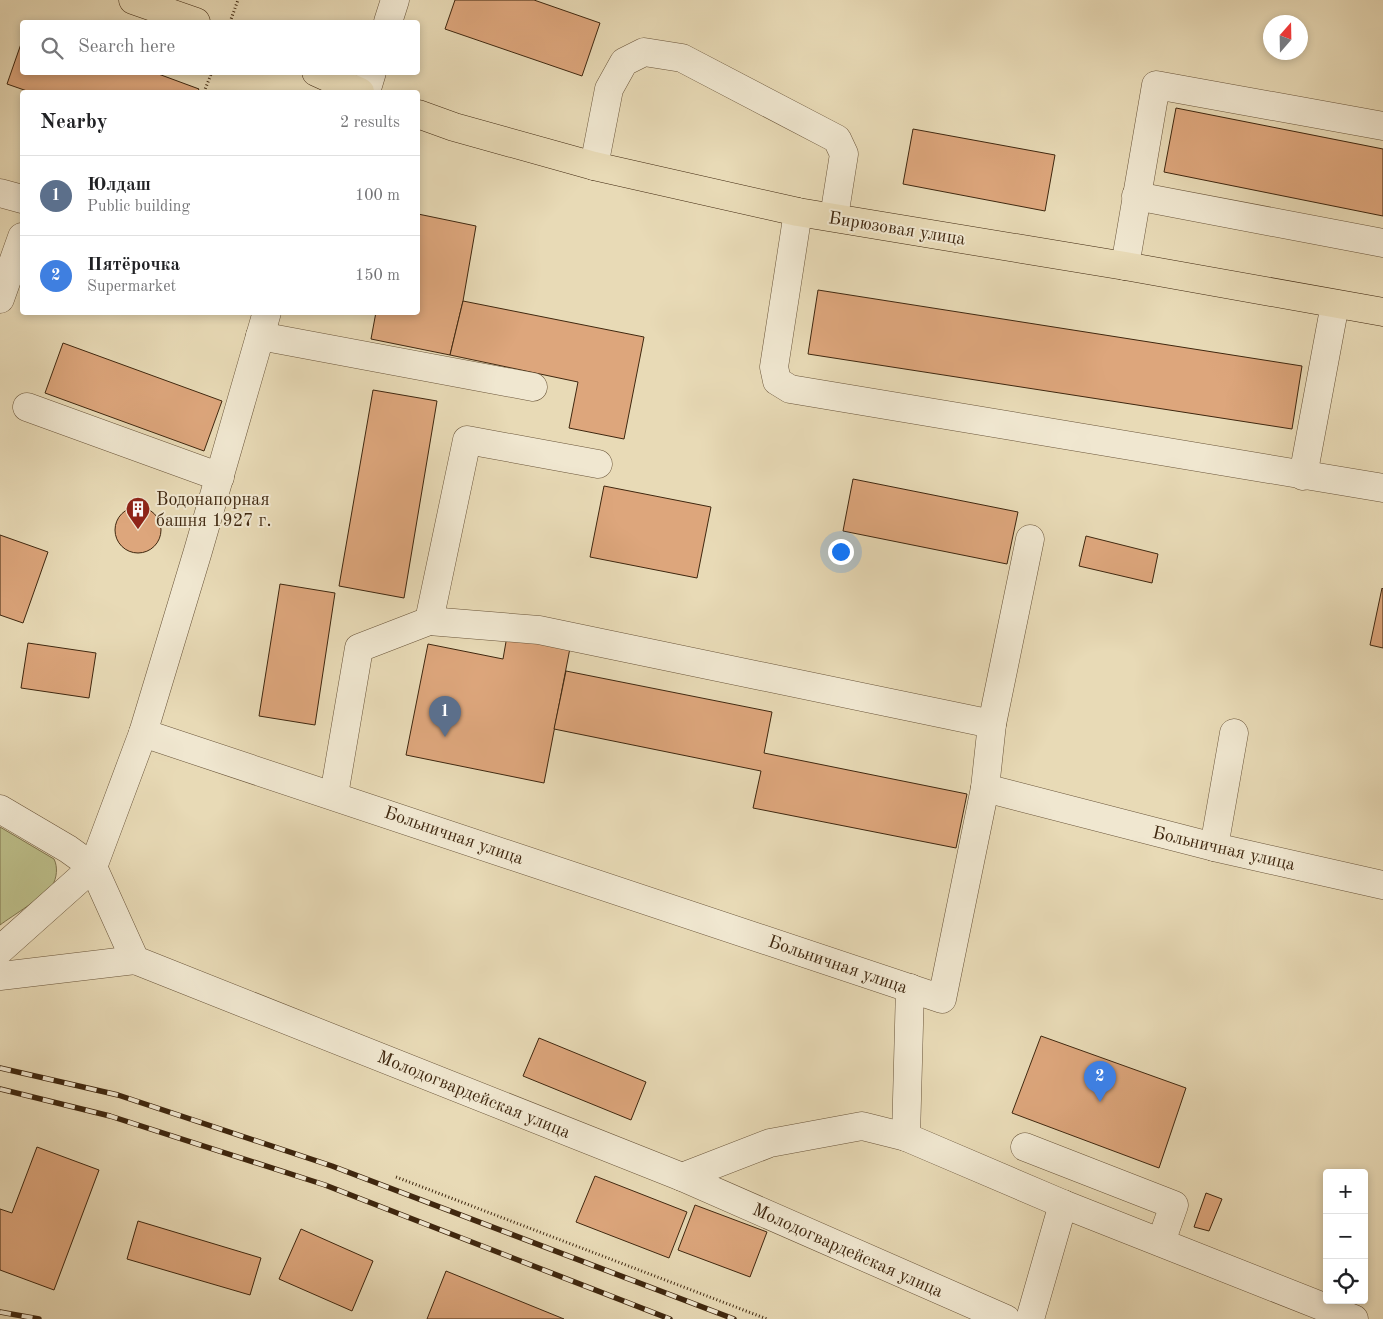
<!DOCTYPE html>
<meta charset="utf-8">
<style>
:root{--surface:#fff;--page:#f2f2f2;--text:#202124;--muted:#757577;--line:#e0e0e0;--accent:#8f2418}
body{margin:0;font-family:"Old Standard TT",serif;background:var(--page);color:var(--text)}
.controls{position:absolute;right:15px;bottom:15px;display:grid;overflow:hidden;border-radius:5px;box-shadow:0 2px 8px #0003}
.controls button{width:45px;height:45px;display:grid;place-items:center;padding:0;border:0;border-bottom:1px solid var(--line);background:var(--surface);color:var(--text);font:25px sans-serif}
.compass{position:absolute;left:1263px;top:15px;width:45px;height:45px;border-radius:50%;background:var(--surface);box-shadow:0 2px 8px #0003;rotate:20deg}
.you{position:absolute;left:840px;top:551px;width:18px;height:18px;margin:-12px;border:4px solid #fff;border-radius:50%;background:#1a73e8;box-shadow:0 0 0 8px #1a73e833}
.badge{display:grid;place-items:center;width:32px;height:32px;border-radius:50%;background:var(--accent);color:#fff;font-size:16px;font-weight:700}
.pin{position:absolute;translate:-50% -41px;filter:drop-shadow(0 1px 2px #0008)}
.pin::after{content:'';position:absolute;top:26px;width:18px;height:15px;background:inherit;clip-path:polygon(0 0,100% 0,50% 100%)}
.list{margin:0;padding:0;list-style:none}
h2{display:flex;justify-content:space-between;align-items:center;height:65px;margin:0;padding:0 20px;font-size:21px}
h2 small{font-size:16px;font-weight:400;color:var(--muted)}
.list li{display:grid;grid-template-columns:32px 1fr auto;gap:15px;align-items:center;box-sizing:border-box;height:80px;padding:0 20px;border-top:1px solid var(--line)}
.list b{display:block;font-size:19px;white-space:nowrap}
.list p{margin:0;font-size:16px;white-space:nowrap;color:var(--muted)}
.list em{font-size:16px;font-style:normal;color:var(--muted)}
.icon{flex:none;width:28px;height:28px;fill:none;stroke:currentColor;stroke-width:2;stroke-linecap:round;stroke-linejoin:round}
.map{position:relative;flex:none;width:1383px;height:1319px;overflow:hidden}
.search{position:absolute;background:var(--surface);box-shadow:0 2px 8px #0003;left:20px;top:20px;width:400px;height:55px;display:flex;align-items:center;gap:12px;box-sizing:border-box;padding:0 18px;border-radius:5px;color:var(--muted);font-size:19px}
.panel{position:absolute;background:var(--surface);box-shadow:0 2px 8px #0003;left:20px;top:90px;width:400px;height:225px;border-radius:5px}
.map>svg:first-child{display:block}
.green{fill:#bcbe89;stroke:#7e724c}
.building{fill:#dda67c;stroke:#3f270f}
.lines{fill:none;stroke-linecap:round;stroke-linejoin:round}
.minor-casing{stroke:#695439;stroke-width:29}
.major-casing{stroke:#3f270f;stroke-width:29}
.path{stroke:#3f270f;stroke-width:3;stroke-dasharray:1 2.5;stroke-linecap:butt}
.minor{stroke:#f0e7d0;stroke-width:28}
.major{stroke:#e8dab6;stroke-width:28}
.rail-casing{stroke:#3f270f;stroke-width:5.5}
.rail{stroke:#f0e7d0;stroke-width:4;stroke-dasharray:11;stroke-linecap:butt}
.labels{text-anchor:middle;stroke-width:4;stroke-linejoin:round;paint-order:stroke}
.street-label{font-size:18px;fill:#3f270f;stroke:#f0e7d0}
.poi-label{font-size:18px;fill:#3f270f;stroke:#f0e7d0;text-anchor:start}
</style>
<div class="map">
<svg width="1383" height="1319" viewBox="0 0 1383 1319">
<rect width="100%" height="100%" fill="#e8dab6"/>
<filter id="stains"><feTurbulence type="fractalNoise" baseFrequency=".004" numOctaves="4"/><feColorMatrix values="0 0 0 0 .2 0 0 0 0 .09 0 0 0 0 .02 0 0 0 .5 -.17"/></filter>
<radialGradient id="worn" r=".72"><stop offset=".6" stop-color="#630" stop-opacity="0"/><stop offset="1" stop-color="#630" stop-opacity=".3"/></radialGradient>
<path class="green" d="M 0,827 L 54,859 C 58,867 57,878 52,886 C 45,896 12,916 0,925 Z"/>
<g class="building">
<path d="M 455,0 L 534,0 L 600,23 L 582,76 L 445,29 Z"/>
<path d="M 22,41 L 22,72 L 153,72 L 199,89 L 197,92 L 30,92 L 7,84 Z"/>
<path d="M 1176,108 L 1383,149 L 1383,216 L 1164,172 Z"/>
<path d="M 913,129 L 1055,155 L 1045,211 L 903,184 Z"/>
<path d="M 418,214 L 476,226 L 463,301 L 450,355 L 371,339 L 376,312 L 418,312 Z"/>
<path d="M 818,290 L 1302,366 L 1292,429 L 808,354 Z"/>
<path d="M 463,301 L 644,337 L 624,439 L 569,428 L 578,382 L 450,355 Z"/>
<path d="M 63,343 L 222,401 L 204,451 L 45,393 Z"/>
<path d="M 373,390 L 437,401 L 404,598 L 339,586 Z"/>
<path d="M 853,479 L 1018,512 L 1007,564 L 843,531 Z"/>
<path d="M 604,486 L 711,507 L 697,578 L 590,557 Z"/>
<circle cx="138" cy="530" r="23"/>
<path d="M 0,535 L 48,552 L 23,623 L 0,615 Z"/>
<path d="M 1086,536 L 1158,554 L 1152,583 L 1079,566 Z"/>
<path d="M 280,584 L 335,593 L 315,725 L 259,716 Z"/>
<path d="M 1382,588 L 1383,589 L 1383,648 L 1370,645 Z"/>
<path d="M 507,636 L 570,648 L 544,783 L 406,755 L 428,644 L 503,659 Z"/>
<path d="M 28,643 L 96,653 L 89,698 L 21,688 Z"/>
<path d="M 566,671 L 772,712 L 764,753 L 967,794 L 956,848 L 753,808 L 761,771 L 554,729 Z"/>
<path d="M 1041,1036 L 1186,1088 L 1159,1168 L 1012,1113 Z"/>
<path d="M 539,1038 L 646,1082 L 631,1120 L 523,1076 Z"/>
<path d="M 37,1147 L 99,1170 L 54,1290 L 0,1270 L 0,1209 L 12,1213 Z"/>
<path d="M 595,1176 L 687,1212 L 669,1258 L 576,1222 Z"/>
<path d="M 1206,1193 L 1222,1199 L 1209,1231 L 1194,1227 Z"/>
<path d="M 695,1205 L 767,1232 L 750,1277 L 678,1250 Z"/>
<path d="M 138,1221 L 261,1258 L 250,1295 L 127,1259 Z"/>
<path d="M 301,1229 L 373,1261 L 352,1311 L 279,1279 Z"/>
<path d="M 446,1271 L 564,1319 L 427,1319 Z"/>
</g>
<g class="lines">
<defs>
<g id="minor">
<path d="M 388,22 L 395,0"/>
<path d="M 366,92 L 372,72"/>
<path d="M 594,166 L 609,89 L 624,62 L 644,52 L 682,58 L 837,139 L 844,154 L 834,217"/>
<path d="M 0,193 L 22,199"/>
<path d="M 1136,196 L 1383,243"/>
<path d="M 798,212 L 774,367 L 777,381 L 790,389 L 1383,488"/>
<path d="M 1125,266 L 1156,85 L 1383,126"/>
<path d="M 0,299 L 22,237"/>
<path d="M 260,336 L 533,387"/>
<path d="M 27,407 L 220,477"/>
<path d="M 1303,476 L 1335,304"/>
<path d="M 429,621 L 467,440 L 598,464"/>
<path d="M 992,724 L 1030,539"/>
<path d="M 143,733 L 942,999 L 985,788 L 1214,847 L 1383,885"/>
<path d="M 334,795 L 359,648 L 429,621 L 539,630 L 992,724 L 985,788"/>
<path d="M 0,809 L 68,849 L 93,867 L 135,960 L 682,1177 L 1006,1319"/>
<path d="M 1214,847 L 1234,733"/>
<path d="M 0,950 L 93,867 L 143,733 L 198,551 L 267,312"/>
<path d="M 0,976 L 135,960"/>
<path d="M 906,1137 L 910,988"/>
<path d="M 1025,1147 L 1174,1205 L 1161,1242"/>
<path d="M 682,1177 L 770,1143 L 862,1126 L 906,1137 L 1063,1204 L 1354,1319"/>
<path d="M 1030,1319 L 1063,1204"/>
</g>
<g id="major">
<path d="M 133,0 L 196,22"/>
<path d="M 316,72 L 360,92"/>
<path d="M 418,114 L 454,127 L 594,166 L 798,212 L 1125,266 L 1383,312"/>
</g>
</defs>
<use href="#minor" class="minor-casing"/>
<use href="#major" class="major-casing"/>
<g class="path">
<path d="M 230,22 L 238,0"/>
<path d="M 204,92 L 212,72"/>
<path d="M 396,1177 L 767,1319"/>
</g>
<use href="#minor" class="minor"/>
<use href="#major" class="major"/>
<defs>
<g id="rail">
<path d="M 0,1068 L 118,1095 L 332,1166 L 734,1319"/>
<path d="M 0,1089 L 110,1116 L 325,1185 L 670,1319"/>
<path d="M 0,1312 L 39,1319"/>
</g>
</defs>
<use href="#rail" class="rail-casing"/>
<use href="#rail" class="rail"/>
</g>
<defs>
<symbol id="building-pin" viewBox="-11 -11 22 30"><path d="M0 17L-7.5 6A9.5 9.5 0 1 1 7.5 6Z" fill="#8f2418" stroke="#f0e7d0"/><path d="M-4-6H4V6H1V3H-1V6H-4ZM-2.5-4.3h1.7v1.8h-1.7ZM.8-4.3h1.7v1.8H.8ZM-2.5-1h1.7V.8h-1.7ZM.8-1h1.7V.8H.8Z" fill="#fff"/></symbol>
</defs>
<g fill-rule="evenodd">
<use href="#building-pin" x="124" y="495" width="28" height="38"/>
</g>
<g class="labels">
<g class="street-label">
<text transform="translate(897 228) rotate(9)" y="6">Бирюзовая улица</text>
<text transform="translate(454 835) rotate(19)" y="6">Больничная улица</text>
<text transform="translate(1224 848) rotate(13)" y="6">Больничная улица</text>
<text transform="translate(838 964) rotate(19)" y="6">Больничная улица</text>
<text transform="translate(474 1094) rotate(22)" y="6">Молодогвардейская улица</text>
<text transform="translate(848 1250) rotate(24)" y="6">Молодогвардейская улица</text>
</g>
<g class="poi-label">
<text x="156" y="505">Водонапорная<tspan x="156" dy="21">башня 1927 г.</tspan></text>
</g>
</g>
<rect width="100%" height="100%" filter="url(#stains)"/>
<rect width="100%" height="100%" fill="url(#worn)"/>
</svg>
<div class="controls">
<button>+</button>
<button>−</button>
<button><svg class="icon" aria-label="locate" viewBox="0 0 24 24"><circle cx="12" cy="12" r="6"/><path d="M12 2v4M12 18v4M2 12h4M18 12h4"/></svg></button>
</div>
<svg class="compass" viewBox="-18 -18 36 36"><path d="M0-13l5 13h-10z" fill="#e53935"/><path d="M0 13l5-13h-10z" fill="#757577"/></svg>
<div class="you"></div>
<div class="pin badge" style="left:445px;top:737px;background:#5c6f8a">1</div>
<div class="pin badge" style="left:1100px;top:1102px;background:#3f7fe0">2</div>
<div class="search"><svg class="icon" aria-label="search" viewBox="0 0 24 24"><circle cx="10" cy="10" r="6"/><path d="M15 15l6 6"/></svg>Search here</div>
<section class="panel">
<h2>Nearby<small>2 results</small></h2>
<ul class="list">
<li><span class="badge" style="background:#5c6f8a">1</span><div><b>Юлдаш</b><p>Public building</p></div><em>100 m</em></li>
<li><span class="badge" style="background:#3f7fe0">2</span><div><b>Пятёрочка</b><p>Supermarket</p></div><em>150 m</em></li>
</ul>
</section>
</div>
